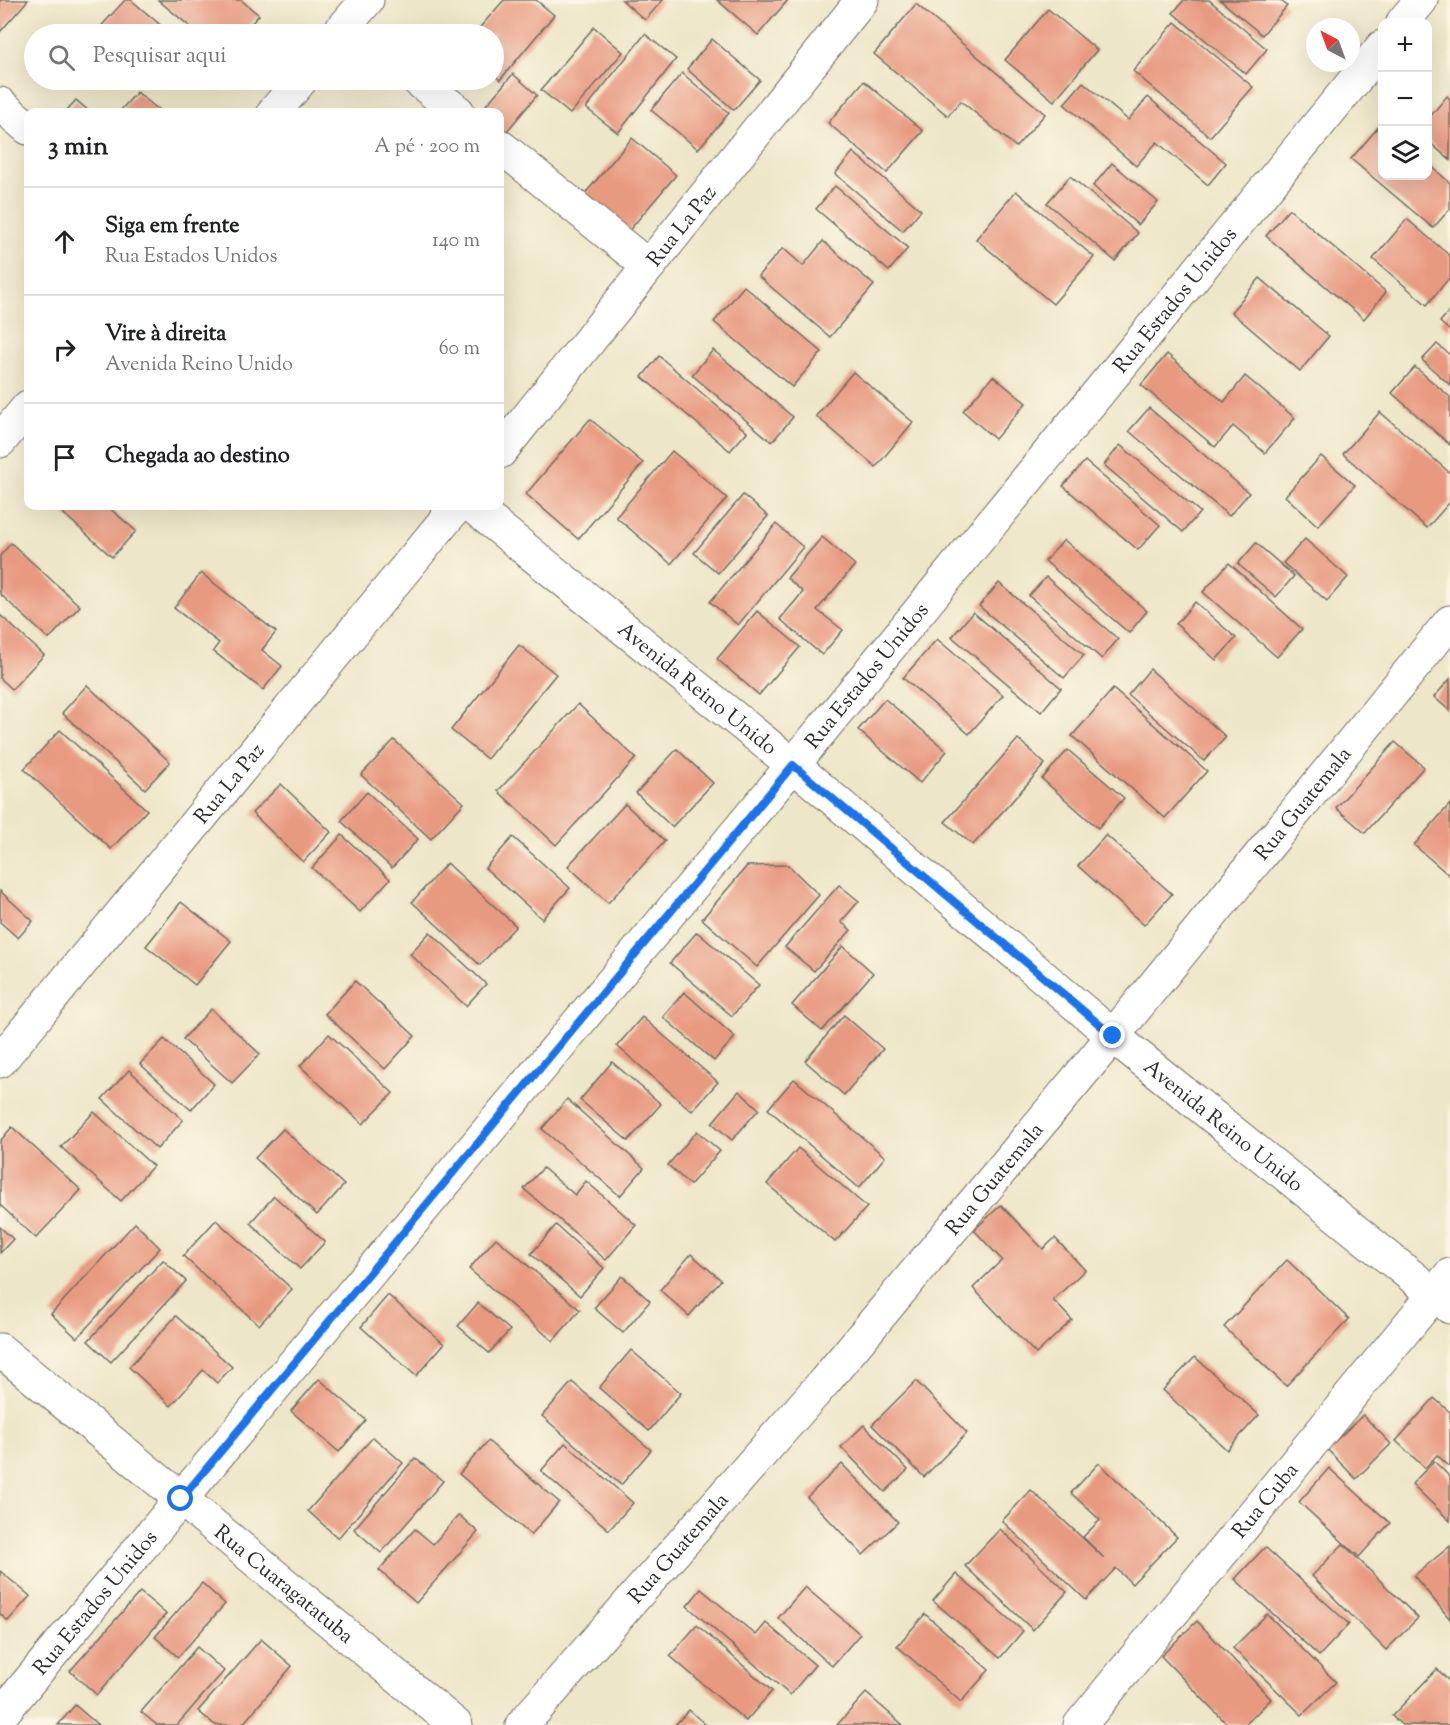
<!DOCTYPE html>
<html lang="pt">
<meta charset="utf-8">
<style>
:root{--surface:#fff;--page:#f6f6f6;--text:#202124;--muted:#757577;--line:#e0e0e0}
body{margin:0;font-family:"Sorts Mill Goudy",serif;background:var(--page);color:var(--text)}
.controls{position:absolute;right:18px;top:18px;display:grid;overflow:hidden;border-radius:12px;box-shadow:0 6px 24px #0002}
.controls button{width:54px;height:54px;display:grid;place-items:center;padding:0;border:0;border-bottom:2px solid var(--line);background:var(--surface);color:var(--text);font:30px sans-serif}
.compass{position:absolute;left:1306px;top:18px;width:54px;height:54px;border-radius:50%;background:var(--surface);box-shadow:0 6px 24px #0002;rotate:319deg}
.stop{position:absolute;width:18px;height:18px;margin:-14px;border:4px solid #1a73e8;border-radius:50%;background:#fff}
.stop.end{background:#1a73e8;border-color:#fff;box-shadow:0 2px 6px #0008}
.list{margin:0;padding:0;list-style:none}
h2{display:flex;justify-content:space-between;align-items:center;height:78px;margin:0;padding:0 24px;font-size:26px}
h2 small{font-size:20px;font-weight:400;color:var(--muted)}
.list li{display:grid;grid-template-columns:39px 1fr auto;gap:18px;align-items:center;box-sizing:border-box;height:108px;padding:0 24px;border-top:2px solid var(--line)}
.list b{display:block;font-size:22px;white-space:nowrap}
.list p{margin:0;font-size:20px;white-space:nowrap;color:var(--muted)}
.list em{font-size:20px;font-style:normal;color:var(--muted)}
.icon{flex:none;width:33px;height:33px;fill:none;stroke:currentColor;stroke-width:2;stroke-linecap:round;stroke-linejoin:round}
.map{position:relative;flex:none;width:1450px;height:1725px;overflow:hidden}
.search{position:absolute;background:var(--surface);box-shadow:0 6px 24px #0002;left:24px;top:24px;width:480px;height:66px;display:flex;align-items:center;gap:15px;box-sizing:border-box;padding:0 21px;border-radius:33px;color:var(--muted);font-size:22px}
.panel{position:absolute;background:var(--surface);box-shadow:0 6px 24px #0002;left:24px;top:108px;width:480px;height:402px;border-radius:12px}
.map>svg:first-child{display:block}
.building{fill:#e89a80}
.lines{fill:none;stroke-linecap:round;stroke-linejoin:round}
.street-casing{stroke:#6f6c62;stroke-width:35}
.street{stroke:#fff;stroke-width:33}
.route{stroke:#1a73e8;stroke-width:8}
.labels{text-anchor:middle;stroke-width:4.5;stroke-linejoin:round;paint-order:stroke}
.street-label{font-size:21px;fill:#2b2b2b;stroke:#fcf5e5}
</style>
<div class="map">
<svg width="1450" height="1725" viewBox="0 0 1450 1725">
<rect width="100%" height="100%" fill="#fcf5e5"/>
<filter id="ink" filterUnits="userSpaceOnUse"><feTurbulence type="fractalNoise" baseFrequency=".0167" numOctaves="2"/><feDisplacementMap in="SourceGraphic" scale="12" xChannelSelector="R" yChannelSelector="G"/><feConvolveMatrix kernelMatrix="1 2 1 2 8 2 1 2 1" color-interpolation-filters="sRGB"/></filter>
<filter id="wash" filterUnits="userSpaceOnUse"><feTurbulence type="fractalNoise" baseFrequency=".008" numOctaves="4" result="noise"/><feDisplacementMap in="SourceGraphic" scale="24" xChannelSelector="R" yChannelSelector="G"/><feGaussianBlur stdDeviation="1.35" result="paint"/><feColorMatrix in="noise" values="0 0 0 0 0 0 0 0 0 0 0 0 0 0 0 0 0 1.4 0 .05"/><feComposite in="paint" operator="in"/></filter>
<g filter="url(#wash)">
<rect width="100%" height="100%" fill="#ede6c8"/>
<g id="blocks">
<g class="building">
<path d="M 0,0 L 28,0 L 0,32 Z"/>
<path d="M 125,0 L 131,0 L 171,34 L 94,34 Z"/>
<path d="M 158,0 L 241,0 L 259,15 L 242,34 L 199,34 Z"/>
<path d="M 504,0 L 536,0 L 554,15 L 500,80 L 494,75 L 494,34 L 474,34 Z"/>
<path d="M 622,0 L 663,0 L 645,20 Z"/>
<path d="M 717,0 L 788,0 L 758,35 Z"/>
<path d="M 1184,0 L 1209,0 L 1267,49 L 1246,74 L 1173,13 Z"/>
<path d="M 1220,0 L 1280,0 L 1287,6 L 1262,35 Z"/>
<path d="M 916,4 L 1045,114 L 1016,147 L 961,101 L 948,116 L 874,54 Z"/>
<path d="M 1048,9 L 1097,50 L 1054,101 L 1005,60 Z"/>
<path d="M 1175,22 L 1253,87 L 1210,137 L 1133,71 Z"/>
<path d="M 594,27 L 623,52 L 570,114 L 541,90 Z"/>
<path d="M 645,34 L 676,59 L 618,133 L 586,108 Z"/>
<path d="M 712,39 L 760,80 L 734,110 L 687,69 Z"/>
<path d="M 682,73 L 729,113 L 698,149 L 651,110 Z"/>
<path d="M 513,74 L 537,95 L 503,136 L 500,133 L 500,112 L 480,112 Z"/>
<path d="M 864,81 L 923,131 L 887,173 L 828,123 Z"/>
<path d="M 1083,82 L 1128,120 L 1148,97 L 1226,163 L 1208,185 L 1157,142 L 1136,166 L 1064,104 Z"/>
<path d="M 137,92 L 161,112 L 119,112 Z"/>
<path d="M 1447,96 L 1450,99 L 1450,160 L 1428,141 L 1428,119 Z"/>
<path d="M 76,100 L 90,112 L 65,112 Z"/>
<path d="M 1381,124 L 1382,125 L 1382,176 L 1428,176 L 1428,163 L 1450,183 L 1450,209 L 1433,228 L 1351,159 Z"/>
<path d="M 632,138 L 676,175 L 627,233 L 583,196 Z"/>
<path d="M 853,152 L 921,210 L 903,231 L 835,174 Z"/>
<path d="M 1112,163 L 1158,202 L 1138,225 L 1093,186 Z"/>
<path d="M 1070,176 L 1138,233 L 1115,261 L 1047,203 Z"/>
<path d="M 835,186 L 908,248 L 889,271 L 816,209 Z"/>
<path d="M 1016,191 L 1094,257 L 1053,304 L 976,239 Z"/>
<path d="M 1289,209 L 1386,292 L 1364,319 L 1266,236 Z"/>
<path d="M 1407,219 L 1450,256 L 1450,277 L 1427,305 L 1373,259 Z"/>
<path d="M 823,241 L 874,285 L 830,337 L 758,276 L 783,248 L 803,266 Z"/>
<path d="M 1260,278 L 1329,336 L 1300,371 L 1231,312 Z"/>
<path d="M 744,286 L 822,352 L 792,387 L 714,322 Z"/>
<path d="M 1450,310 L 1450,331 L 1440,322 Z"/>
<path d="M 1437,344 L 1450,355 L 1450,385 L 1422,360 Z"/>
<path d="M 713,350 L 793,417 L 772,442 L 692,375 Z"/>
<path d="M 1167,354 L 1224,402 L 1245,376 L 1295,418 L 1265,453 L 1233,426 L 1215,447 L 1141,385 Z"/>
<path d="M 659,356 L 747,432 L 730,451 L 642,377 Z"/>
<path d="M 1415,367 L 1450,397 L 1450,445 L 1392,393 Z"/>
<path d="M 853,372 L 913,422 L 876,467 L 816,416 Z"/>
<path d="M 993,376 L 1026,403 L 995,439 L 963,411 Z"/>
<path d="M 1149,408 L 1249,493 L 1229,516 L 1129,431 Z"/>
<path d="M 1380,412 L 1450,473 L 1450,502 L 1427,528 L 1343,454 Z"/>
<path d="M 590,419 L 643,463 L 578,539 L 526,494 Z"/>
<path d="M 1120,445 L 1200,512 L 1183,532 L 1104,465 Z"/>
<path d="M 672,451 L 727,498 L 671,564 L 616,517 Z"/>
<path d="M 1321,456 L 1355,485 L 1318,526 L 1285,496 Z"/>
<path d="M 1085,461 L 1160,525 L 1138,550 L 1063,486 Z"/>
<path d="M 743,495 L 768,516 L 718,573 L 694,553 Z"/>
<path d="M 55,506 L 107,506 L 136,531 L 112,557 Z"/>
<path d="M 776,524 L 803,547 L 738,625 L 710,602 Z"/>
<path d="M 822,537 L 855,565 L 817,610 L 843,630 L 822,655 L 780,619 L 803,592 L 787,578 Z"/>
<path d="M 1305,539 L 1348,577 L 1327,601 L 1283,563 Z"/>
<path d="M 1064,540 L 1147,611 L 1129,633 L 1045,561 Z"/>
<path d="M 11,543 L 80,606 L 49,639 L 0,594 L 0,556 Z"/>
<path d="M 1256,543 L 1294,576 L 1276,597 L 1238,564 Z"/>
<path d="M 1229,563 L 1302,629 L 1277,657 L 1203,592 Z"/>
<path d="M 201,573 L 276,632 L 262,650 L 282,666 L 263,690 L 213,651 L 219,643 L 174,608 Z"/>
<path d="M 1046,577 L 1118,639 L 1102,659 L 1029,596 Z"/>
<path d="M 999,583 L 1084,655 L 1064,678 L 979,606 Z"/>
<path d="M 1195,602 L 1236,638 L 1216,660 L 1176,624 Z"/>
<path d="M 757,611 L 800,647 L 759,695 L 717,659 Z"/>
<path d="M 973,612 L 1061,688 L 1041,712 L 952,637 Z"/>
<path d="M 0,615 L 44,655 L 12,689 L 0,678 Z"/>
<path d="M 937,639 L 1003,695 L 969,734 L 903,678 Z"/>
<path d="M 519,645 L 556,674 L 487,759 L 451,730 Z"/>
<path d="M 1150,669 L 1226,737 L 1204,761 L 1128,695 Z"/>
<path d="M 1450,679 L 1450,711 L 1434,697 Z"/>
<path d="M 87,685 L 170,762 L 145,789 L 62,713 Z"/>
<path d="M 1113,689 L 1207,771 L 1165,818 L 1072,736 Z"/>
<path d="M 885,699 L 947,751 L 920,783 L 858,730 Z"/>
<path d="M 578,704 L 636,758 L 556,845 L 498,791 Z"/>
<path d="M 60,730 L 147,810 L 111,849 L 24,769 Z"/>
<path d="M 1018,739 L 1045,764 L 973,845 L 945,822 Z"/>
<path d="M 394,740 L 464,803 L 431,839 L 361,775 Z"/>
<path d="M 1395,742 L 1424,767 L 1365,833 L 1336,808 Z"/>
<path d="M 677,749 L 713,783 L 672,827 L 636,793 Z"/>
<path d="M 1068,750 L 1124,798 L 1098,828 L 1042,779 Z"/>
<path d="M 281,784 L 331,832 L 303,862 L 252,813 Z"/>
<path d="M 367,792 L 418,839 L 392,868 L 341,821 Z"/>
<path d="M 625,804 L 665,841 L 608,903 L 568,866 Z"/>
<path d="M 1450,804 L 1450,876 L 1414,845 Z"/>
<path d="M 342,835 L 390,879 L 360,912 L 312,868 Z"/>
<path d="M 1106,835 L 1172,894 L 1144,925 L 1078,866 Z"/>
<path d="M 513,837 L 570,888 L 542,919 L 485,868 Z"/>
<path d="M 447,863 L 516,926 L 480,965 L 412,902 Z"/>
<path d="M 788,865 L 819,895 L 757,967 L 702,919 L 747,866 Z"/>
<path d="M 839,885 L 859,901 L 841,922 L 851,930 L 814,971 L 785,947 Z"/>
<path d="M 0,891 L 33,921 L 18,938 L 0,922 Z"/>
<path d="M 181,902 L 231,941 L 195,985 L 146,946 Z"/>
<path d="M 430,932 L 486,984 L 466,1006 L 410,954 Z"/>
<path d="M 697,932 L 759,985 L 732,1016 L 670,963 Z"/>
<path d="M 843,946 L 873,973 L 822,1031 L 792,1005 Z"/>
<path d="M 355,981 L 415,1036 L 385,1069 L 325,1014 Z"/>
<path d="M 684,992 L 735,1037 L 714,1061 L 663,1017 Z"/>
<path d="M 211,1009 L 260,1054 L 232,1083 L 183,1039 Z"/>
<path d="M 844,1015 L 883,1049 L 844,1095 L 805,1061 Z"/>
<path d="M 642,1017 L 718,1082 L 692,1111 L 617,1046 Z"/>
<path d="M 329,1034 L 393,1093 L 363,1124 L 300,1066 Z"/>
<path d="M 164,1039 L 214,1084 L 191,1110 L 140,1064 Z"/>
<path d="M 612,1062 L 661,1104 L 628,1141 L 580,1100 Z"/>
<path d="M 129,1070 L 183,1120 L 157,1149 L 102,1099 Z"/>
<path d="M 794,1079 L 885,1157 L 859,1188 L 768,1109 Z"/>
<path d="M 739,1091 L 759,1109 L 732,1140 L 712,1123 Z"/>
<path d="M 567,1099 L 644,1168 L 620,1196 L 542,1129 Z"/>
<path d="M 94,1112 L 153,1166 L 121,1201 L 61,1147 Z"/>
<path d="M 12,1127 L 81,1190 L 36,1238 L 0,1205 L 0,1141 Z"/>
<path d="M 283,1129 L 344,1185 L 317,1215 L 255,1158 Z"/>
<path d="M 697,1131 L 720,1151 L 690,1185 L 668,1165 Z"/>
<path d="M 798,1148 L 867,1207 L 835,1242 L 767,1184 Z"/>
<path d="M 543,1168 L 575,1195 L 586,1181 L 636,1225 L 606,1260 L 524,1189 Z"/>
<path d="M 274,1196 L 325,1242 L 300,1269 L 250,1223 Z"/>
<path d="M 1001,1205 L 1043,1249 L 1055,1238 L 1085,1270 L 1053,1300 L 1072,1320 L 1036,1354 L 973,1288 L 1002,1260 L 974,1230 Z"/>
<path d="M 216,1220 L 292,1289 L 259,1325 L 183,1256 Z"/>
<path d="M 135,1223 L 160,1248 L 77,1338 L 51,1314 Z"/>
<path d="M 556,1225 L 604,1268 L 580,1296 L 531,1254 Z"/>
<path d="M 0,1227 L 13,1239 L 0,1253 Z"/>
<path d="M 496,1238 L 580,1310 L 553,1341 L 469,1269 Z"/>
<path d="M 691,1254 L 721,1280 L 689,1316 L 660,1290 Z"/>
<path d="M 163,1260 L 186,1281 L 111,1362 L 88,1341 Z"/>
<path d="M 1287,1260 L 1349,1319 L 1286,1386 L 1224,1327 Z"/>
<path d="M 622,1276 L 650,1301 L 623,1333 L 594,1308 Z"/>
<path d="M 388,1295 L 444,1344 L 416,1376 L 361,1327 Z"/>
<path d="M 478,1303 L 510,1330 L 489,1353 L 458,1326 Z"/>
<path d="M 176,1316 L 232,1367 L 217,1383 L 203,1370 L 171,1406 L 129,1367 Z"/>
<path d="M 631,1350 L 681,1393 L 649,1431 L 599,1388 Z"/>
<path d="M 1195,1357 L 1259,1415 L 1227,1450 L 1163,1390 Z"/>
<path d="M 319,1379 L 366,1420 L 339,1452 L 291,1411 Z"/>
<path d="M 916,1381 L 967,1433 L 924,1477 L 872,1425 Z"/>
<path d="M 572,1382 L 651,1450 L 621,1485 L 542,1416 Z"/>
<path d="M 1434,1398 L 1450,1412 L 1450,1467 L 1437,1455 L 1425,1468 L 1396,1441 Z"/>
<path d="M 1363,1415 L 1391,1444 L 1356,1479 L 1327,1449 Z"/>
<path d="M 864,1425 L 908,1470 L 885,1492 L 841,1447 Z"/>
<path d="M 373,1437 L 403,1463 L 338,1538 L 308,1511 Z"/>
<path d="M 488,1441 L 559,1502 L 531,1535 L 459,1474 Z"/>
<path d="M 565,1443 L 633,1503 L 609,1530 L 541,1471 Z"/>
<path d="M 415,1458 L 443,1481 L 381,1553 L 354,1529 Z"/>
<path d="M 1434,1461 L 1450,1477 L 1450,1521 L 1412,1484 Z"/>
<path d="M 1099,1463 L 1177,1537 L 1132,1584 L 1116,1568 L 1086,1600 L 1002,1521 L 1031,1490 L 1104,1558 L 1083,1537 L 1100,1520 L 1071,1493 Z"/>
<path d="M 842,1464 L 898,1522 L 863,1555 L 807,1497 Z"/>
<path d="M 1329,1468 L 1390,1523 L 1359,1557 L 1299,1502 Z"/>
<path d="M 459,1515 L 478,1532 L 416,1603 L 379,1570 L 415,1529 L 433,1544 Z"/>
<path d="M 1000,1529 L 1067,1592 L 1033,1630 L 965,1566 Z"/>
<path d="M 1343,1544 L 1418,1618 L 1386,1650 L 1312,1576 Z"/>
<path d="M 1450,1546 L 1450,1619 L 1414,1576 Z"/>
<path d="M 1265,1547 L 1349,1624 L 1319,1656 L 1235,1579 Z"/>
<path d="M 0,1571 L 30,1596 L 8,1621 L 0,1614 Z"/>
<path d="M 956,1574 L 1023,1631 L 1000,1658 L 933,1601 Z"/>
<path d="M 202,1583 L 225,1604 L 178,1657 L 155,1637 Z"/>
<path d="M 805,1587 L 860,1634 L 832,1666 L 778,1618 Z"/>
<path d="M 701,1589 L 756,1635 L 766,1623 L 815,1665 L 790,1695 L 687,1606 Z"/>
<path d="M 140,1592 L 166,1614 L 97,1695 L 70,1671 Z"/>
<path d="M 925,1614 L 989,1670 L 961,1702 L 897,1646 Z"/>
<path d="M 1267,1614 L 1336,1682 L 1302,1715 L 1233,1648 Z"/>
<path d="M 1197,1621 L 1271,1699 L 1245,1725 L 1228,1725 L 1161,1656 Z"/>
<path d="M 697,1625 L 772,1691 L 746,1721 L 670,1656 Z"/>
<path d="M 261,1639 L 292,1666 L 242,1725 L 215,1725 L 198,1711 Z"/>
<path d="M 197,1647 L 224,1671 L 177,1725 L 157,1725 L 141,1712 Z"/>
<path d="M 1437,1669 L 1450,1682 L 1450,1725 L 1402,1725 L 1392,1716 Z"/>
<path d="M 866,1693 L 903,1725 L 837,1725 Z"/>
<path d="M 75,1705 L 98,1725 L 58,1725 Z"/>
<path d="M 689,1710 L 706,1725 L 675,1725 Z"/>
</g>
</g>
</g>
<g filter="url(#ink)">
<use href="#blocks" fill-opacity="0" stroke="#6f6c62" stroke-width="1.5"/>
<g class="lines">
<defs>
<g id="street">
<path d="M 1403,22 L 1421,0"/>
<path d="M 338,34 L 367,0"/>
<path d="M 418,80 L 458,112"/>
<path d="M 0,104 L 28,128"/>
<path d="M 274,112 L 301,80"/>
<path d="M 500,146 L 648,266"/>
<path d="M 0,441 L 28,407"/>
<path id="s1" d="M 500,452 L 862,0"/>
<path id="s2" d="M 472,506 L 793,765 L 1113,1036 L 1450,1307"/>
<path id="s3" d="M 0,1061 L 457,506"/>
<path id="s4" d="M 0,1350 L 456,1725"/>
<path id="s5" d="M 0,1716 L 793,765 L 1382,47"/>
<path id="s6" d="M 522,1725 L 825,1381 L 1113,1036 L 1450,622"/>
<path id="s7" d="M 1080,1725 L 1450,1275"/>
</g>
</defs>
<use href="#street" class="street-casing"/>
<use href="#street" class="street"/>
</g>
</g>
<g class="lines" filter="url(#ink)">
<path class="route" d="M 181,1499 L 793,765 L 1113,1036"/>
</g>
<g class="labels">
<g class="street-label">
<text dy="7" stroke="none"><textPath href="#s1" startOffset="290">Rua La Paz</textPath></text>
<text dy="7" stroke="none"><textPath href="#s5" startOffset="1840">Rua Estados Unidos</textPath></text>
<text dy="7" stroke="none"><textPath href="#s5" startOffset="1354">Rua Estados Unidos</textPath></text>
<text dy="7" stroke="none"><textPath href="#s2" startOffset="290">Avenida Reino Unido</textPath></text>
<text dy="7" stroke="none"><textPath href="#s3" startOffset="360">Rua La Paz</textPath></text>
<text dy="7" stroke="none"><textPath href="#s6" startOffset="1208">Rua Guatemala</textPath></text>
<text dy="7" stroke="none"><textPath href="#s2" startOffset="974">Avenida Reino Unido</textPath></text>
<text dy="7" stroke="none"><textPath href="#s6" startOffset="722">Rua Guatemala</textPath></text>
<text dy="7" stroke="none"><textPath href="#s7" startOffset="291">Rua Cuba</textPath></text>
<text dy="7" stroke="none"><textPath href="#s6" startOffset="236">Rua Guatemala</textPath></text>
<text dy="7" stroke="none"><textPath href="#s4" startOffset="368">Rua Cuaragatatuba</textPath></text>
<text dy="7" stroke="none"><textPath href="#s5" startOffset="148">Rua Estados Unidos</textPath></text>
</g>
</g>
</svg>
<div class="controls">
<button>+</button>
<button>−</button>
<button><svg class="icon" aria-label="layers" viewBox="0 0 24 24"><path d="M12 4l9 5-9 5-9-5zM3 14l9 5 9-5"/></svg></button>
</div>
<svg class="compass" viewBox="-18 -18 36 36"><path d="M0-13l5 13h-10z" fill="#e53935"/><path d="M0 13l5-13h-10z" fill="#757577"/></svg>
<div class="stop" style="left:181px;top:1499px"></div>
<div class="stop end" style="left:1113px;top:1036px"></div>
<div class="search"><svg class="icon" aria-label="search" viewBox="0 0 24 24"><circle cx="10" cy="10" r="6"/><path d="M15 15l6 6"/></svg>Pesquisar aqui</div>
<section class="panel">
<h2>3 min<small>A pé · 200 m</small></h2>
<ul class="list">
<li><svg class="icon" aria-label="ahead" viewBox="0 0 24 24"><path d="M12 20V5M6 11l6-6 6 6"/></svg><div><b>Siga em frente</b><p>Rua Estados Unidos</p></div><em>140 m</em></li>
<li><svg class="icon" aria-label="right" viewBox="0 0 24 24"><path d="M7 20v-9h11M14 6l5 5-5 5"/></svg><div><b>Vire à direita</b><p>Avenida Reino Unido</p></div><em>60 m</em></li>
<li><svg class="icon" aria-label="arrive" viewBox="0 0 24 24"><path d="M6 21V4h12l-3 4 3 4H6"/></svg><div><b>Chegada ao destino</b></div></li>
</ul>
</section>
</div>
